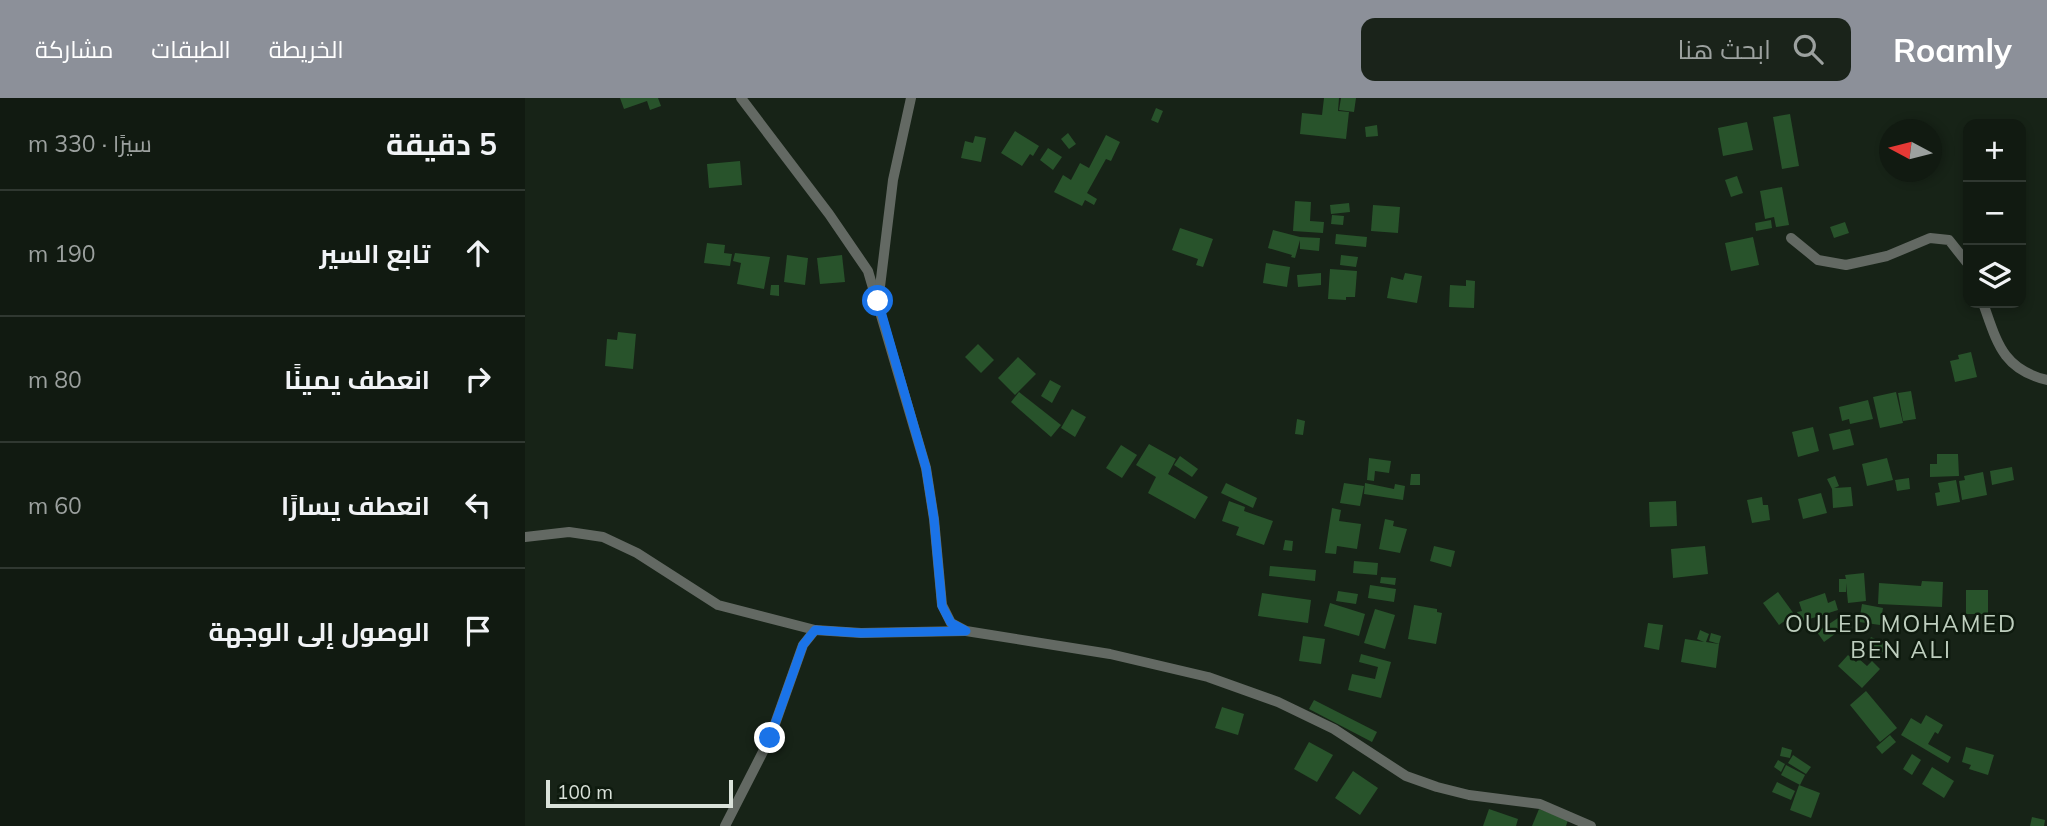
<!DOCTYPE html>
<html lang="ar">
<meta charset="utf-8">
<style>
:root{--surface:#111a11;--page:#1a231a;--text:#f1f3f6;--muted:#9ca19f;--line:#303831;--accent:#8c9099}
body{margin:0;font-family:Mulish,Cairo,sans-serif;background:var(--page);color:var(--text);direction:rtl}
.controls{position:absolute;right:21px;top:21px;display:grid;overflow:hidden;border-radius:14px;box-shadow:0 4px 10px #0003}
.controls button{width:63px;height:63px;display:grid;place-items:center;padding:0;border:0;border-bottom:2px solid var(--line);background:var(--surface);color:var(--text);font:35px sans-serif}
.compass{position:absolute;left:1354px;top:21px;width:63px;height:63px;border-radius:50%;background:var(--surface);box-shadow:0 4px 10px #0003;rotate:277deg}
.scale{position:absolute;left:21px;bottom:18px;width:187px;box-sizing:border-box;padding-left:7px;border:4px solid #dae2da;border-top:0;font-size:19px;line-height:24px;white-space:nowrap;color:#dae2da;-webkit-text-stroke:5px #0e1a0e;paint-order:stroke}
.stop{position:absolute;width:21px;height:21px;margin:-16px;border:5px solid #1a73e8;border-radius:50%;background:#fff}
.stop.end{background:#1a73e8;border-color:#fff;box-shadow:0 2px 7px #0008}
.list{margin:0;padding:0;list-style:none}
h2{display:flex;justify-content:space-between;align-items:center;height:91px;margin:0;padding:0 28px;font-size:30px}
h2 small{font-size:23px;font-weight:400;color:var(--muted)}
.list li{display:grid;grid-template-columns:46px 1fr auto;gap:21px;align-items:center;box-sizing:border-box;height:126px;padding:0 28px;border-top:2px solid var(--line)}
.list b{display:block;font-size:26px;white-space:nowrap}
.list em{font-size:23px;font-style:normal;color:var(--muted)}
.icon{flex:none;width:38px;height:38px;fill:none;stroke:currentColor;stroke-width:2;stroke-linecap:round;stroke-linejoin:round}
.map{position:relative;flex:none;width:1522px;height:728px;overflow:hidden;direction:ltr}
header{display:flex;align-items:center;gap:42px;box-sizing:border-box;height:98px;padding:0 35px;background:var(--accent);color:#fff}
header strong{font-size:33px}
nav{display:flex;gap:38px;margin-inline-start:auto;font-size:24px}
.search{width:490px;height:63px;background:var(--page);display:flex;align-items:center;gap:18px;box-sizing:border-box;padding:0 24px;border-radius:14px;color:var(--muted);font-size:26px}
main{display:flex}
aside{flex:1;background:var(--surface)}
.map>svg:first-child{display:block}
.building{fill:#28532b}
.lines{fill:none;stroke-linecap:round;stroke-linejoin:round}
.minor{stroke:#636963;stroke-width:10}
.route{stroke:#1a73e8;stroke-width:9}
.labels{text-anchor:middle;stroke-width:5;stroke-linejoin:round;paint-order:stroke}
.quarter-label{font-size:23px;letter-spacing:2px;fill:#becebe;stroke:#0e1a0e}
</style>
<header>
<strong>Roamly</strong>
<div class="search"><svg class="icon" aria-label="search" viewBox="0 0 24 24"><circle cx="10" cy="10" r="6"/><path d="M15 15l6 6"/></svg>ابحث هنا</div>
<nav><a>الخريطة</a><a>الطبقات</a><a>مشاركة</a></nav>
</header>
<main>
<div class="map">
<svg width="1522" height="728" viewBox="0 0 1522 728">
<rect width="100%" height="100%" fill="#172317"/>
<g class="building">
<path d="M 95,0 L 133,0 L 136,8 L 125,12 L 122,3 L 99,11 Z"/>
<path d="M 799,0 L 814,0 L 813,13 L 824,14 L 821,41 L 775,36 L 777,15 L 797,17 Z"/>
<path d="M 816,0 L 831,0 L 829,14 L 814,12 Z"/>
<path d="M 631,10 L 638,13 L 633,25 L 626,22 Z"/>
<path d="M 1265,16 L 1274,68 L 1257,71 L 1248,19 Z"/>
<path d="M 1222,24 L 1228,52 L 1198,58 L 1193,30 Z"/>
<path d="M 852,27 L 853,38 L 841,39 L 840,29 Z"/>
<path d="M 490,33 L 514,48 L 508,58 L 505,56 L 497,68 L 476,55 Z"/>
<path d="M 543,35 L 551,46 L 544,51 L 536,41 Z"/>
<path d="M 581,37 L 595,44 L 586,63 L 581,61 L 562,95 L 572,101 L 569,107 L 560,102 L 557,108 L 529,94 L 538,77 L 546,82 L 555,65 L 564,70 Z"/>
<path d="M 450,38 L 461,40 L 456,64 L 436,60 L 440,43 L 448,45 Z"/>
<path d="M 523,50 L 537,59 L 528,72 L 515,62 Z"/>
<path d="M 215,63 L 217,87 L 184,90 L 182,66 Z"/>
<path d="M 1212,78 L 1218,95 L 1206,99 L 1200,82 Z"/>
<path d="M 1257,89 L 1264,127 L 1251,129 L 1249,119 L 1240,121 L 1235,93 Z"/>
<path d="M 770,103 L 786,104 L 785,123 L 799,124 L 798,135 L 768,133 Z"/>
<path d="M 824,105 L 825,114 L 806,116 L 805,107 Z"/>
<path d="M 848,107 L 875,109 L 873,135 L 846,133 Z"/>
<path d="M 807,117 L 819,118 L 818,127 L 806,126 Z"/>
<path d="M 1246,122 L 1247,130 L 1231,133 L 1230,125 Z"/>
<path d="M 1320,124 L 1324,135 L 1309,140 L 1305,129 Z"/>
<path d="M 655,130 L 688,141 L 678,169 L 671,167 L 673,161 L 647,152 Z"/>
<path d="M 748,132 L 775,139 L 795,140 L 794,153 L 775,151 L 775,142 L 770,160 L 766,159 L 767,157 L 743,150 Z"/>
<path d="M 811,136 L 842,139 L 841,149 L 810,146 Z"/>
<path d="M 1228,139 L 1234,167 L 1206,173 L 1200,145 Z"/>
<path d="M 182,145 L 200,147 L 199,155 L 207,156 L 205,168 L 179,165 Z"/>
<path d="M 210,155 L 245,159 L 239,191 L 212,186 L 216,165 L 208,163 Z"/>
<path d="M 262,157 L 283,160 L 280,187 L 259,184 Z"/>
<path d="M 317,157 L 320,184 L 295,186 L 292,160 Z"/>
<path d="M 816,157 L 833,159 L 831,169 L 815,167 Z"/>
<path d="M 741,165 L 765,169 L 762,189 L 738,185 Z"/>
<path d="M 805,171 L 832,173 L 830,199 L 821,199 L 821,202 L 803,201 Z"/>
<path d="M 796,175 L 796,187 L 773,189 L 772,177 Z"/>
<path d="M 880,175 L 897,178 L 892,205 L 862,200 L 866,179 L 878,182 Z"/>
<path d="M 941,182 L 950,183 L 949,210 L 924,209 L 925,187 L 941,188 Z"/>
<path d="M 246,187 L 254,187 L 254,198 L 245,197 Z"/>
<path d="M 93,234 L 111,236 L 108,271 L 80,268 L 82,241 L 92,242 Z"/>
<path d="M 453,246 L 469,262 L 456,275 L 440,259 Z"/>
<path d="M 1446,254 L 1452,279 L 1430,284 L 1425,263 L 1434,261 L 1433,257 Z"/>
<path d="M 493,259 L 511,276 L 490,297 L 473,280 Z"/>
<path d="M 525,282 L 536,288 L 527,305 L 516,298 Z"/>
<path d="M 1386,293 L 1391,321 L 1378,323 L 1373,295 Z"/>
<path d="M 494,294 L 536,327 L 526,339 L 486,304 Z"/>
<path d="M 1371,294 L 1378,325 L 1355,330 L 1348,299 Z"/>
<path d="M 1343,302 L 1348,321 L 1325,326 L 1324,321 L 1317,323 L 1314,309 Z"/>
<path d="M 547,311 L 561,319 L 550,339 L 536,330 Z"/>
<path d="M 772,321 L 780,323 L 778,337 L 770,336 Z"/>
<path d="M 1288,329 L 1294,353 L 1273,359 L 1267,334 Z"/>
<path d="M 1325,331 L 1329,347 L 1308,352 L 1304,336 Z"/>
<path d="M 624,346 L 651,361 L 643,376 L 683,399 L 670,421 L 623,395 L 631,379 L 611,367 Z"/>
<path d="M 596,347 L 612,357 L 597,380 L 581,370 Z"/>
<path d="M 1412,356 L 1433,356 L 1434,378 L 1405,379 L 1405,366 L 1412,366 Z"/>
<path d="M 655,358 L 673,371 L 667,379 L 649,367 Z"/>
<path d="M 844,360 L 866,363 L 864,375 L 850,373 L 849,383 L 842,382 Z"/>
<path d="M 1362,360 L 1368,382 L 1342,388 L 1337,366 Z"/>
<path d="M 1487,369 L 1489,382 L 1467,387 L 1465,373 Z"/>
<path d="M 1458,374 L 1462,397 L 1437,402 L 1434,383 L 1440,382 L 1439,378 Z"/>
<path d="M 886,376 L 895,376 L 895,387 L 885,387 Z"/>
<path d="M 1310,378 L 1314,388 L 1309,390 L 1326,389 L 1328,408 L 1308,410 L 1307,391 L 1302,381 Z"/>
<path d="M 1384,380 L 1385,391 L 1372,393 L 1370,382 Z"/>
<path d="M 1431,382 L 1435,404 L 1412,408 L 1410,395 L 1415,394 L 1413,385 Z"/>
<path d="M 701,385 L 732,400 L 728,410 L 696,395 Z"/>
<path d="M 819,385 L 839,388 L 835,408 L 815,405 Z"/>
<path d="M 840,385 L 869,391 L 870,386 L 880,388 L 878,402 L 839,396 Z"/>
<path d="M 1296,395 L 1302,415 L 1278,421 L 1273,401 Z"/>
<path d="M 1237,399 L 1238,407 L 1243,407 L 1245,422 L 1227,425 L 1222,402 Z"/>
<path d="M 704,403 L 720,409 L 719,413 L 748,423 L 739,447 L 711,437 L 714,429 L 697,423 Z"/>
<path d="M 1151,403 L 1152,428 L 1125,429 L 1124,404 Z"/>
<path d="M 807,410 L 816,412 L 814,423 L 836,426 L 832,451 L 812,448 L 811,456 L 800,455 Z"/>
<path d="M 860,421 L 869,423 L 868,428 L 882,431 L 875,455 L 854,451 Z"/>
<path d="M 760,442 L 768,443 L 767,453 L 758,452 Z"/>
<path d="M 909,448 L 930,453 L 926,469 L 905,463 Z"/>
<path d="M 1180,448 L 1183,476 L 1148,480 L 1146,451 Z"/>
<path d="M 829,463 L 853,465 L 852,477 L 828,475 Z"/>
<path d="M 745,468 L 791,472 L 790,483 L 744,478 Z"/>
<path d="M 1339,475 L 1341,503 L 1323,505 L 1321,485 L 1321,494 L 1314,494 L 1314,481 L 1321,481 L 1320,477 Z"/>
<path d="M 856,479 L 871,480 L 870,487 L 855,485 Z"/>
<path d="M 1397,483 L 1418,484 L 1417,509 L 1353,506 L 1354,485 L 1396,488 Z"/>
<path d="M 845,487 L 871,491 L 869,504 L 843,500 Z"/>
<rect x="1441" y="492" width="22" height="24"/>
<path d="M 813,493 L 833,496 L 831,506 L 811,503 Z"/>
<path d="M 1253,494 L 1269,516 L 1254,527 L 1238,505 Z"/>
<path d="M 737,495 L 786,502 L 783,525 L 733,518 Z"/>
<path d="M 1300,495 L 1303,505 L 1310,502 L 1313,512 L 1275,524 L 1272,514 L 1277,513 L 1274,504 Z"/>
<path d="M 805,505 L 840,516 L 834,538 L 799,528 Z"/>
<path d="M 1337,506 L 1358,510 L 1355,527 L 1334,524 Z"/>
<path d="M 889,507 L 912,511 L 912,514 L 917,515 L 911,546 L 883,541 Z"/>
<path d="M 850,511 L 870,517 L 860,551 L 839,545 Z"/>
<path d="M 1316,518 L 1322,527 L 1299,544 L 1292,534 Z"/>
<path d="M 1123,525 L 1138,527 L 1134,552 L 1119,549 Z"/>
<path d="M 1175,532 L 1184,536 L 1181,544 L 1194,546 L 1191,570 L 1156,564 L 1160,541 L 1179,544 L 1172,541 Z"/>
<path d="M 1186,535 L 1196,538 L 1194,546 L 1184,543 Z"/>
<path d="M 778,538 L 800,541 L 796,566 L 774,563 Z"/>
<path d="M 1346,539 L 1365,548 L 1361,556 L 1342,546 Z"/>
<path d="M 836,556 L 866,564 L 856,600 L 823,592 L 827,576 L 850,581 L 853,569 L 834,564 Z"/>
<path d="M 1323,557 L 1331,564 L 1334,561 L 1342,568 L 1347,563 L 1355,571 L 1337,590 L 1313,568 Z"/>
<path d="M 1341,593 L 1372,630 L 1355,644 L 1325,607 Z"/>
<path d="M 789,602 L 852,634 L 847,644 L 784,611 Z"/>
<path d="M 697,609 L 719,616 L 713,637 L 690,630 Z"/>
<path d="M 1401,617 L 1418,627 L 1413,636 L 1410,634 L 1403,646 L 1426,659 L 1423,665 L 1376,637 L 1386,620 L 1396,626 Z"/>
<path d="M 1365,637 L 1371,644 L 1357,656 L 1351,649 Z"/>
<path d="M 784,644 L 808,657 L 792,684 L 769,671 Z"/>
<path d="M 1257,649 L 1267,652 L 1265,660 L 1255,658 Z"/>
<path d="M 1441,649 L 1469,657 L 1463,677 L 1444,671 L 1446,667 L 1437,664 Z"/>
<path d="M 1387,656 L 1396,662 L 1387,677 L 1378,671 Z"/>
<path d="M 1268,657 L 1286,669 L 1281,676 L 1263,665 Z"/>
<path d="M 1253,662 L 1260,666 L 1256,674 L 1249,669 Z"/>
<path d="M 1261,667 L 1280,677 L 1275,687 L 1256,677 Z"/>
<path d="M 1407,669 L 1429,683 L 1419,700 L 1397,686 Z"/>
<path d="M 828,673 L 853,690 L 835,717 L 810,700 Z"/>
<path d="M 1252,684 L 1270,693 L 1266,702 L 1247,694 Z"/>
<path d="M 1274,687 L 1295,695 L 1286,720 L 1265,712 Z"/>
<path d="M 964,711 L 993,721 L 991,728 L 958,728 Z"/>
<path d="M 1014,711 L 1043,722 L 1041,728 L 1007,728 Z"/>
<path d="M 1507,719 L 1520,722 L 1519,728 L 1505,728 Z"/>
</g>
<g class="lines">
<g class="minor">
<path d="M 216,0 L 304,116 L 343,173 L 401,370 L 409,421 L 417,507 L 426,525 L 441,533 L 585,556 L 683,579 L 753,604 L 809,631 L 881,678 L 912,689 L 944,697 L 1015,706 L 1066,728"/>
<path d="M 1266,140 L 1293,162 L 1321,167 L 1362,158 L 1405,140 L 1424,142 L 1443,166"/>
<path d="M 354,197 L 368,82 L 386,0"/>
<path d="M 1458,205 C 1472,244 1477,271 1522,282"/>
<path d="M 0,439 L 44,434 L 78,439 L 112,455 L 193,507 L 290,532 L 336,535 L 440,533"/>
<path d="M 200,728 L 245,640 L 278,547 L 290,532"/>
</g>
</g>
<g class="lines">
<path class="route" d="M 245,640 L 278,547 L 290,532 L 336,535 L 441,533 L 426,525 L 417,508 L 409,421 L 401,370 L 353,203"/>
</g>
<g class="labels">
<g class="quarter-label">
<text x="1376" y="534">OULED MOHAMED<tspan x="1376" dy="26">BEN ALI</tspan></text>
</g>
</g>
</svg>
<div class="controls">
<button>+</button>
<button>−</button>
<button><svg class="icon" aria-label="layers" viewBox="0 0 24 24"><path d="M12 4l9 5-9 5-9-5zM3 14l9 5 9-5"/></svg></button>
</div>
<svg class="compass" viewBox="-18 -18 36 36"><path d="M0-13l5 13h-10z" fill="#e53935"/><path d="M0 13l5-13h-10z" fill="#9ca19f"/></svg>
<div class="scale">100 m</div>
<div class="stop" style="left:353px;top:203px"></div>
<div class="stop end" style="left:245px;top:640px"></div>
</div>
<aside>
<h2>5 دقيقة<small>سيرًا · 330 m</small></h2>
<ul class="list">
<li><svg class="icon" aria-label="ahead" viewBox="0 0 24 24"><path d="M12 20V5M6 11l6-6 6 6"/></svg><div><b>تابع السير</b></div><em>190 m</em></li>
<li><svg class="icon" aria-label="right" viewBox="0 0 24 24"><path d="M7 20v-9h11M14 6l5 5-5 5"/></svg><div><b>انعطف يمينًا</b></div><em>80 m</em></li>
<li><svg class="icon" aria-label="left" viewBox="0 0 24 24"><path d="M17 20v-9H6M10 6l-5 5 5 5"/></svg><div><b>انعطف يسارًا</b></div><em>60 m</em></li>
<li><svg class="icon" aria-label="arrive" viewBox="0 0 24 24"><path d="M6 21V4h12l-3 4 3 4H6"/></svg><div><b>الوصول إلى الوجهة</b></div></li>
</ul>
</aside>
</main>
